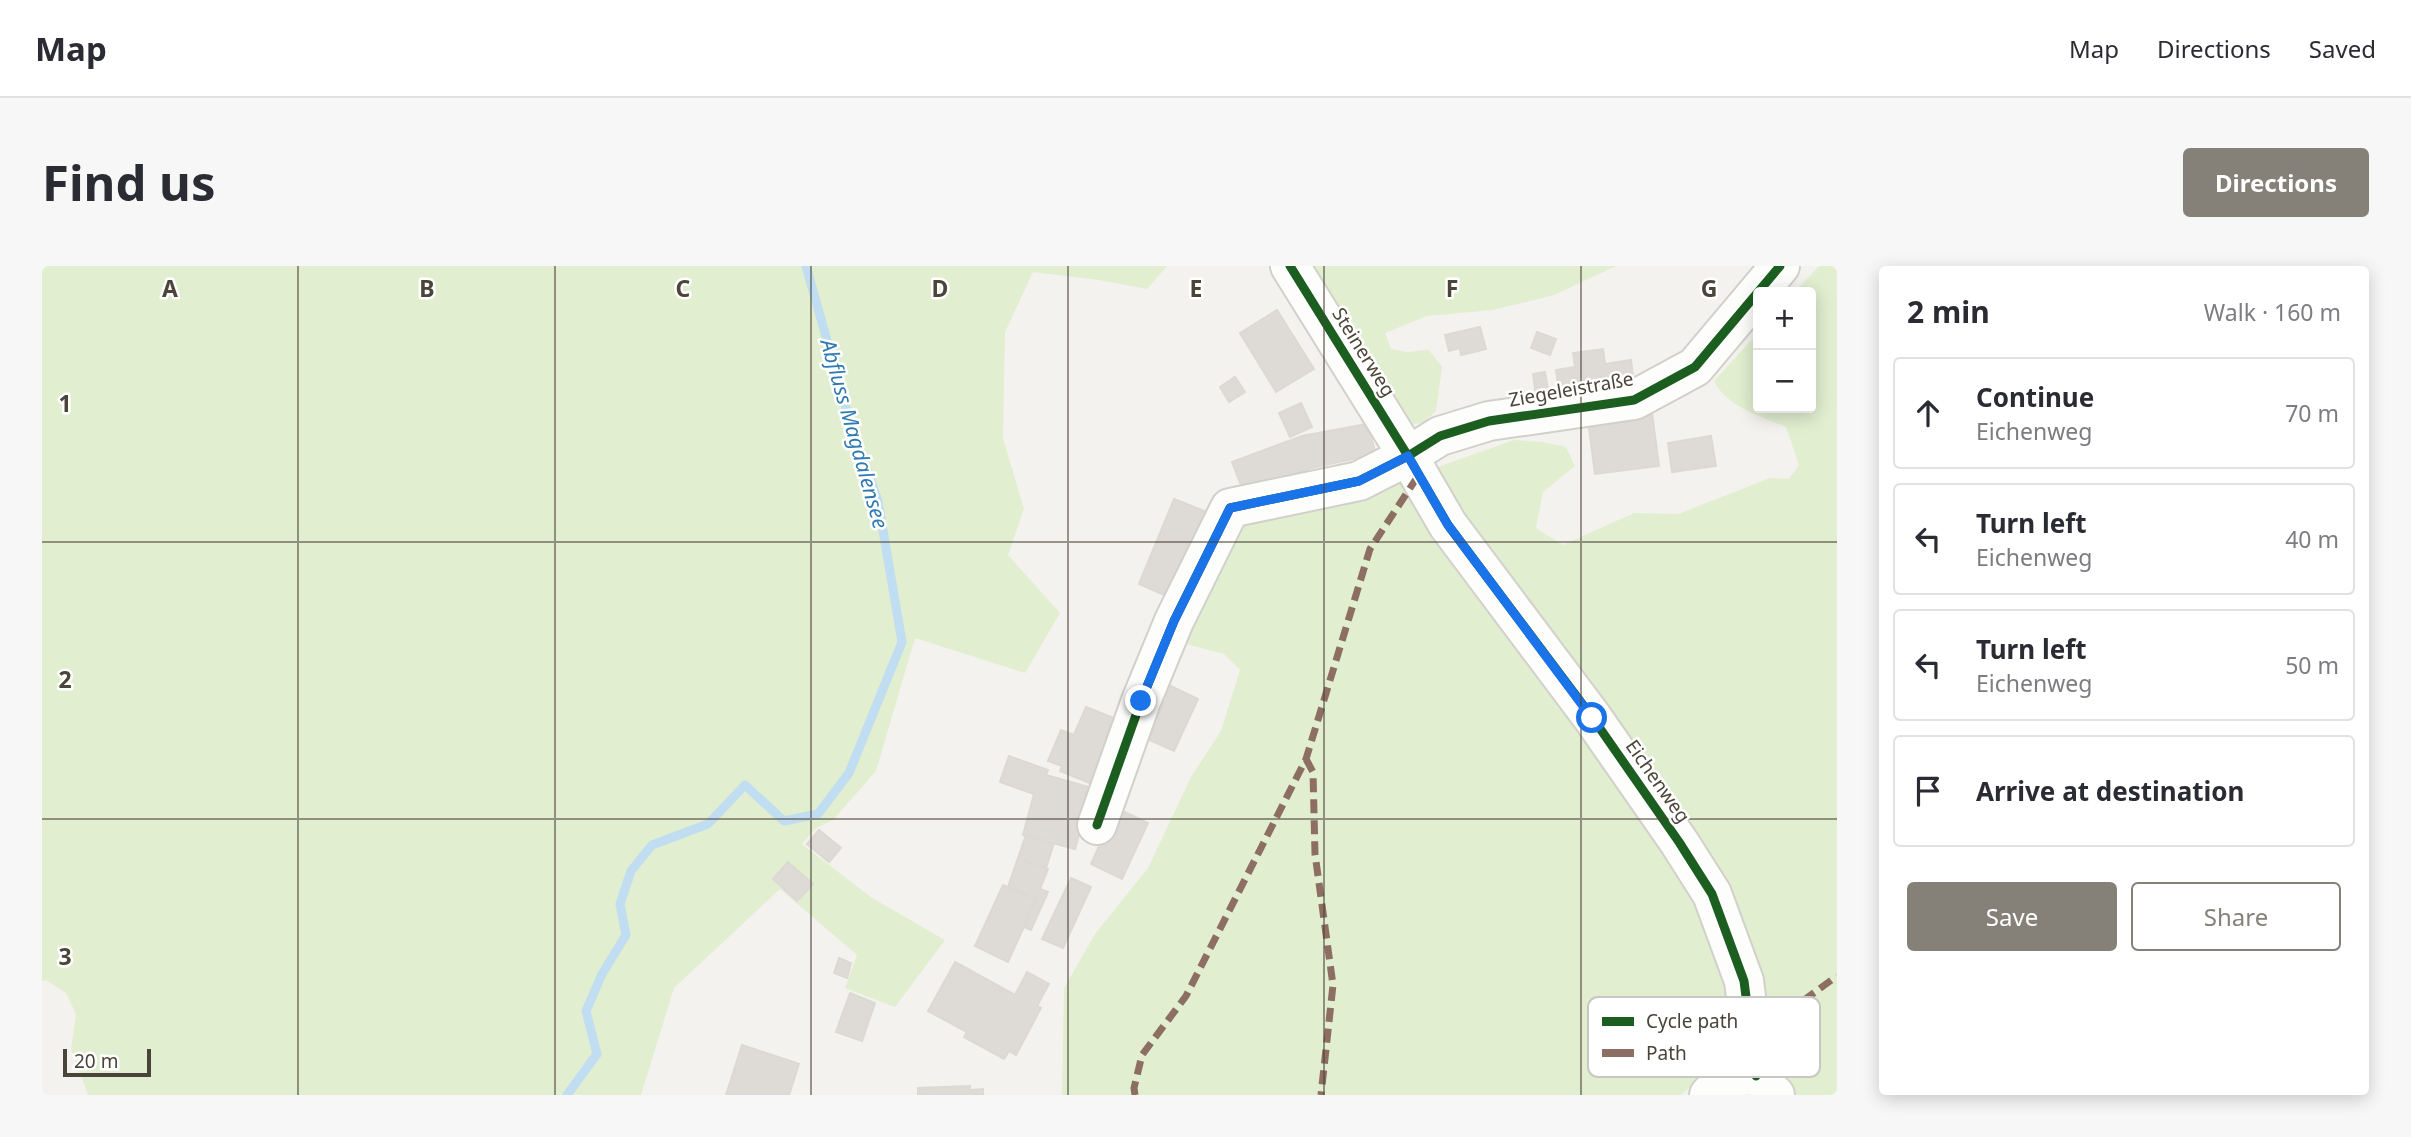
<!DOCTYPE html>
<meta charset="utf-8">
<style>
:root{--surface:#fff;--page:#f7f7f7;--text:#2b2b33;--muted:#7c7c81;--line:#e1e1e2;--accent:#868178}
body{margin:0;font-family:"Noto Sans",sans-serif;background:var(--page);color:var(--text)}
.controls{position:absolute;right:21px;top:21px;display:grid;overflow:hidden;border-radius:7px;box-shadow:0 4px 18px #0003}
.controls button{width:63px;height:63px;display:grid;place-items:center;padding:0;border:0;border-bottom:2px solid var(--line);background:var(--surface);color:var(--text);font:35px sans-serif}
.scale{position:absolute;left:21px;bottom:18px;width:88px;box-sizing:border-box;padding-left:7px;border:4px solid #4b4439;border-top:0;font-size:19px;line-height:24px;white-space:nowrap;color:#4b4439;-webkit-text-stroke:5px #fff;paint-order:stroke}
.stop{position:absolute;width:21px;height:21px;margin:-16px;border:5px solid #1a73e8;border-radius:50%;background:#fff}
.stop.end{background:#1a73e8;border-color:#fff;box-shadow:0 2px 7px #0008}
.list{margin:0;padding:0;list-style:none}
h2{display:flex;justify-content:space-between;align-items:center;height:91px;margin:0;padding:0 28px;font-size:30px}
h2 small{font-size:23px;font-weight:400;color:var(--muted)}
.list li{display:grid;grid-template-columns:46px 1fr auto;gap:21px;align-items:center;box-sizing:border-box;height:112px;margin:0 14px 14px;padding:0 14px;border:2px solid var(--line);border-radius:7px}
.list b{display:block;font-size:26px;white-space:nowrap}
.list p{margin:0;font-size:23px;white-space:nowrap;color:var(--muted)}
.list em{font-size:23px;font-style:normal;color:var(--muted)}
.actions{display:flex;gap:14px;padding:21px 28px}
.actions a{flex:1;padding:16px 0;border:2px solid var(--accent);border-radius:7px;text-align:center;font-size:24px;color:var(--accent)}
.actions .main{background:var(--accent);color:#fff}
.icon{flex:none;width:38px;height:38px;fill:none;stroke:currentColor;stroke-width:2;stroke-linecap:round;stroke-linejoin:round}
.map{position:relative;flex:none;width:1795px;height:829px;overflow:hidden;border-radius:7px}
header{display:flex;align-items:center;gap:42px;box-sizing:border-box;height:98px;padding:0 35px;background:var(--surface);border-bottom:2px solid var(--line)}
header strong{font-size:33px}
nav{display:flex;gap:38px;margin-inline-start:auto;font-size:24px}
.intro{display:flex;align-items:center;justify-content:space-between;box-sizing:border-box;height:168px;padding:0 42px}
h1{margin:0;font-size:49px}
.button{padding:18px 32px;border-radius:7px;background:var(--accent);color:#fff;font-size:24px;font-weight:700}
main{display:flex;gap:42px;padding:0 42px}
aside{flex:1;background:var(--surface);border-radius:7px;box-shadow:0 4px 18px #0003}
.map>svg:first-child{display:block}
.green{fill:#e1eecf}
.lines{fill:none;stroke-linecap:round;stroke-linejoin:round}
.stream{stroke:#c0ddf1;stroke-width:9}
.building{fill:#dedbd6;stroke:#dcd9d4;stroke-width:2}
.minor-casing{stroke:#d2d0cb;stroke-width:42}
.minor{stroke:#fdfdfc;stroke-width:38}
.quiet{stroke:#8d6e63;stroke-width:7;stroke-dasharray:14 7;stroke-linecap:butt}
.cycleway-casing{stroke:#fff;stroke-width:13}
.cycleway{stroke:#1b5e20;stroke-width:9}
.route{stroke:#1a73e8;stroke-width:9}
.grid{fill:none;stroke:#4b4439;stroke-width:2;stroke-opacity:0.55}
.labels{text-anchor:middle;stroke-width:5;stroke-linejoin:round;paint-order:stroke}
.street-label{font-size:19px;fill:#4b4439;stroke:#fff}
.water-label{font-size:21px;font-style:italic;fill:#2e7ab2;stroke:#fff}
.key{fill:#fff;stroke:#c9c7c4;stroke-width:2}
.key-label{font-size:19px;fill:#4b4439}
.grid-label{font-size:23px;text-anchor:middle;font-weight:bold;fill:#4b4439;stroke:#fff;stroke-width:5;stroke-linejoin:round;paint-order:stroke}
</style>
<header>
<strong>Map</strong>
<nav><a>Map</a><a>Directions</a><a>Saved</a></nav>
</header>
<div class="intro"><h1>Find us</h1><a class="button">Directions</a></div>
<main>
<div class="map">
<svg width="1795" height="829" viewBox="0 0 1795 829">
<rect width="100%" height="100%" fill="#f4f2ee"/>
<g class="green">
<path d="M 0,0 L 1125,0 L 1105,23 L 1057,14 L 991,6 L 963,66 L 961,172 L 982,243 L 966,289 L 1018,347 L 983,407 L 873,372 L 834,505 L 791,554 L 774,562 L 760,578 L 830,632 L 903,674 L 853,741 L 803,722 L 815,689 L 738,623 L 632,722 L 599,829 L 46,829 L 29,783 L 34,748 L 24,727 L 4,714 L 0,715 Z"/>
<path d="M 1257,0 L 1574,0 L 1512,29 L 1451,44 L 1385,50 L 1343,67 L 1349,83 L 1365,86 L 1387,84 L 1400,101 L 1394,145 L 1381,157 L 1360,159 Z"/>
<path d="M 1777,0 L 1795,0 L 1795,829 L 1754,829 L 1722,754 L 1639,829 L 1020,829 L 1022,722 L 1053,668 L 1106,602 L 1149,511 L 1179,465 L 1198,404 L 1182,388 L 1137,376 L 1197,253 L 1345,219 L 1472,174 L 1500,176 L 1524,181 L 1533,200 L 1501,226 L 1494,262 L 1521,279 L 1592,247 L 1636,248 L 1728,212 L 1747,213 L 1757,199 L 1744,161 C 1719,151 1684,140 1672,115 L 1716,67 L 1716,142 L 1769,142 L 1769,26 L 1753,26 Z"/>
</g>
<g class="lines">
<path class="stream" d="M 525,829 L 555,788 L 544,745 L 560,708 L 584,669 L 578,638 L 589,605 L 610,579 L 666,558 L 703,519 L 742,555 L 776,548 L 807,507 L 860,376 L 836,235 L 807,152 L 764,0"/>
</g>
<g class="building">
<path d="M 1235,44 L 1272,103 L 1234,126 L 1198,67 Z"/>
<path d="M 1438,61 L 1444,83 L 1419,89 L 1418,82 L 1407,85 L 1403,69 Z"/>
<path d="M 1495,66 L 1514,73 L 1508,89 L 1489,82 Z"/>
<path d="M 1561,83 L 1563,98 L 1589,94 L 1593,127 L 1519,137 L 1514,104 L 1533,101 L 1531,87 Z"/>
<path d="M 1503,106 L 1508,136 L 1495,138 L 1491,108 Z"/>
<path d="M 1193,111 L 1203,126 L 1187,136 L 1178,121 Z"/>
<path d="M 1259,137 L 1270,161 L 1248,171 L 1237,147 Z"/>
<path d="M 1610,147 L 1617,200 L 1553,208 L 1546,155 Z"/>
<path d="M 1325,158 L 1334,188 L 1269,202 L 1202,227 L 1190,196 L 1260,170 Z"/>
<path d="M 1669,170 L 1674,200 L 1630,206 L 1626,177 Z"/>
<path d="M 1132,233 L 1165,246 L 1129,332 L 1097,318 Z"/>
<path d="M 1118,415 L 1156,433 L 1132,485 L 1094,468 Z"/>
<path d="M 1044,441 L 1082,456 L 1057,521 L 1018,505 L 1020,500 L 1006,495 L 1019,464 L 1032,469 Z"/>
<path d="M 967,490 L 1006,504 L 1004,509 L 1050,522 L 1033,583 L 981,569 L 992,528 L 958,516 Z"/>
<path d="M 1074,542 L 1106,557 L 1080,613 L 1049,598 Z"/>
<path d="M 777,564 L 799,582 L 787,596 L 765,578 Z"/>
<path d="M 984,569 L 1012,577 L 1004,602 L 976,592 Z"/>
<path d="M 976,592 L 1006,603 L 998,623 L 1006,626 L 989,664 L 982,661 L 994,634 L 966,621 Z"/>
<path d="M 746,596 L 771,618 L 755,635 L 731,613 Z"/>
<path d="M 1029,612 L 1049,621 L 1021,682 L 1000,673 Z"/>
<path d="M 961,619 L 994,634 L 966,696 L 933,680 Z"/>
<path d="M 797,692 L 809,697 L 805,712 L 792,707 Z"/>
<path d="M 913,696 L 973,729 L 985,706 L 1007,718 L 995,740 L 999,742 L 974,789 L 967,785 L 962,793 L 922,771 L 925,766 L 886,745 Z"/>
<path d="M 808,727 L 833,737 L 820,775 L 794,766 Z"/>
<path d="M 700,779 L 757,798 L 747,829 L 684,829 Z"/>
<path d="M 928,820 L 928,824 L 941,823 L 941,829 L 876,829 L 876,822 Z"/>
</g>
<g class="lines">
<defs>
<g id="minor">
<path d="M 1248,0 L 1366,190 L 1406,259 L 1550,451 L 1637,576 L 1670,628 L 1702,715 L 1714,810"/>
<path d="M 1055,559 L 1099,435 L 1132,355 L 1188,242 L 1317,215 L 1366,190 L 1398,170 L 1447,155 L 1592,134 L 1653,101 L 1738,0"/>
<path d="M 1667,829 C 1685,811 1687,809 1714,810 L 1733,829"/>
</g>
</defs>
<use href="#minor" class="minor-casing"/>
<use href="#minor" class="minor"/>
<g class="quiet">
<path d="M 1264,493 L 1271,506 L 1273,588 L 1291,719 L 1279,829"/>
<path d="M 1710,772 L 1795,710"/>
<path d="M 1093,829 L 1092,822 L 1100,789 L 1144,730 L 1264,493 L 1328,283 L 1376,210"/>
</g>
<defs>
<g id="cycleway">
<path d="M 1248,0 L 1366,190 L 1406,259 L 1550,451 L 1637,576 L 1670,628 L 1702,715 L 1714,810"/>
<path d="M 1055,559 L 1099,435 L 1132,355 L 1188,242 L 1317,215 L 1366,190 L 1398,170 L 1447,155 L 1592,134 L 1653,101 L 1738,0"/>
</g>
</defs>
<use href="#cycleway" class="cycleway-casing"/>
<use href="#cycleway" class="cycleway"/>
</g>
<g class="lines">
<path class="route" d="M 1099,435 L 1132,355 L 1188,242 L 1317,215 L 1366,190 L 1406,259 L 1550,452"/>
</g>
<path class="grid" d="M 256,0 L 256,829M 513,0 L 513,829M 769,0 L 769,829M 1026,0 L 1026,829M 1282,0 L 1282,829M 1539,0 L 1539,829M 0,276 L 1795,276M 0,553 L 1795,553"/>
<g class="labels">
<g class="street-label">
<text transform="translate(1322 86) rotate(58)" y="7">Steinerweg</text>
<text transform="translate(1529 123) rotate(-10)" y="7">Ziegeleistraße</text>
<text transform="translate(1616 515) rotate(55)" y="7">Eichenweg</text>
</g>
<g class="water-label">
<text transform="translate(812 168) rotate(74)" y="7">Abfluss Magdalensee</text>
</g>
</g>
<rect x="1546" y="731" width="232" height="80" rx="10" class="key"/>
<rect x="1560" y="751" width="32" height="9" fill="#1b5e20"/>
<rect x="1560" y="783" width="32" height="8" fill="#8d6e63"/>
<g class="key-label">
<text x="1604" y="762">Cycle path</text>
<text x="1604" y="794">Path</text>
</g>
<g class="grid-label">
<text x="128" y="31">A</text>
<text x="385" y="31">B</text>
<text x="641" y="31">C</text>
<text x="898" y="31">D</text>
<text x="1154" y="31">E</text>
<text x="1410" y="31">F</text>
<text x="1667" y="31">G</text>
<text x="23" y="146">1</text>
<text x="23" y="422">2</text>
<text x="23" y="699">3</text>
</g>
</svg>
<div class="controls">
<button>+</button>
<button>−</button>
</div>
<div class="scale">20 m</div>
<div class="stop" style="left:1550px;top:452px"></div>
<div class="stop end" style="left:1099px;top:435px"></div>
</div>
<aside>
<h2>2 min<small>Walk · 160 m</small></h2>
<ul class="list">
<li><svg class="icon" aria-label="ahead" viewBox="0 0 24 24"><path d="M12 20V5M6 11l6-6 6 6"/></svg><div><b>Continue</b><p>Eichenweg</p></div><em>70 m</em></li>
<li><svg class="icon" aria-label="left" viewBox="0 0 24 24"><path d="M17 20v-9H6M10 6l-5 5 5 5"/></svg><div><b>Turn left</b><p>Eichenweg</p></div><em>40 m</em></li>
<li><svg class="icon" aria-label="left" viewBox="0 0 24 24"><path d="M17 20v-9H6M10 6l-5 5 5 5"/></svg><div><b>Turn left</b><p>Eichenweg</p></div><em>50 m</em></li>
<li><svg class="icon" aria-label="arrive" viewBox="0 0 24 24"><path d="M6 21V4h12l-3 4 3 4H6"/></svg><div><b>Arrive at destination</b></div></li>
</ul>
<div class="actions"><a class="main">Save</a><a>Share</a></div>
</aside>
</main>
